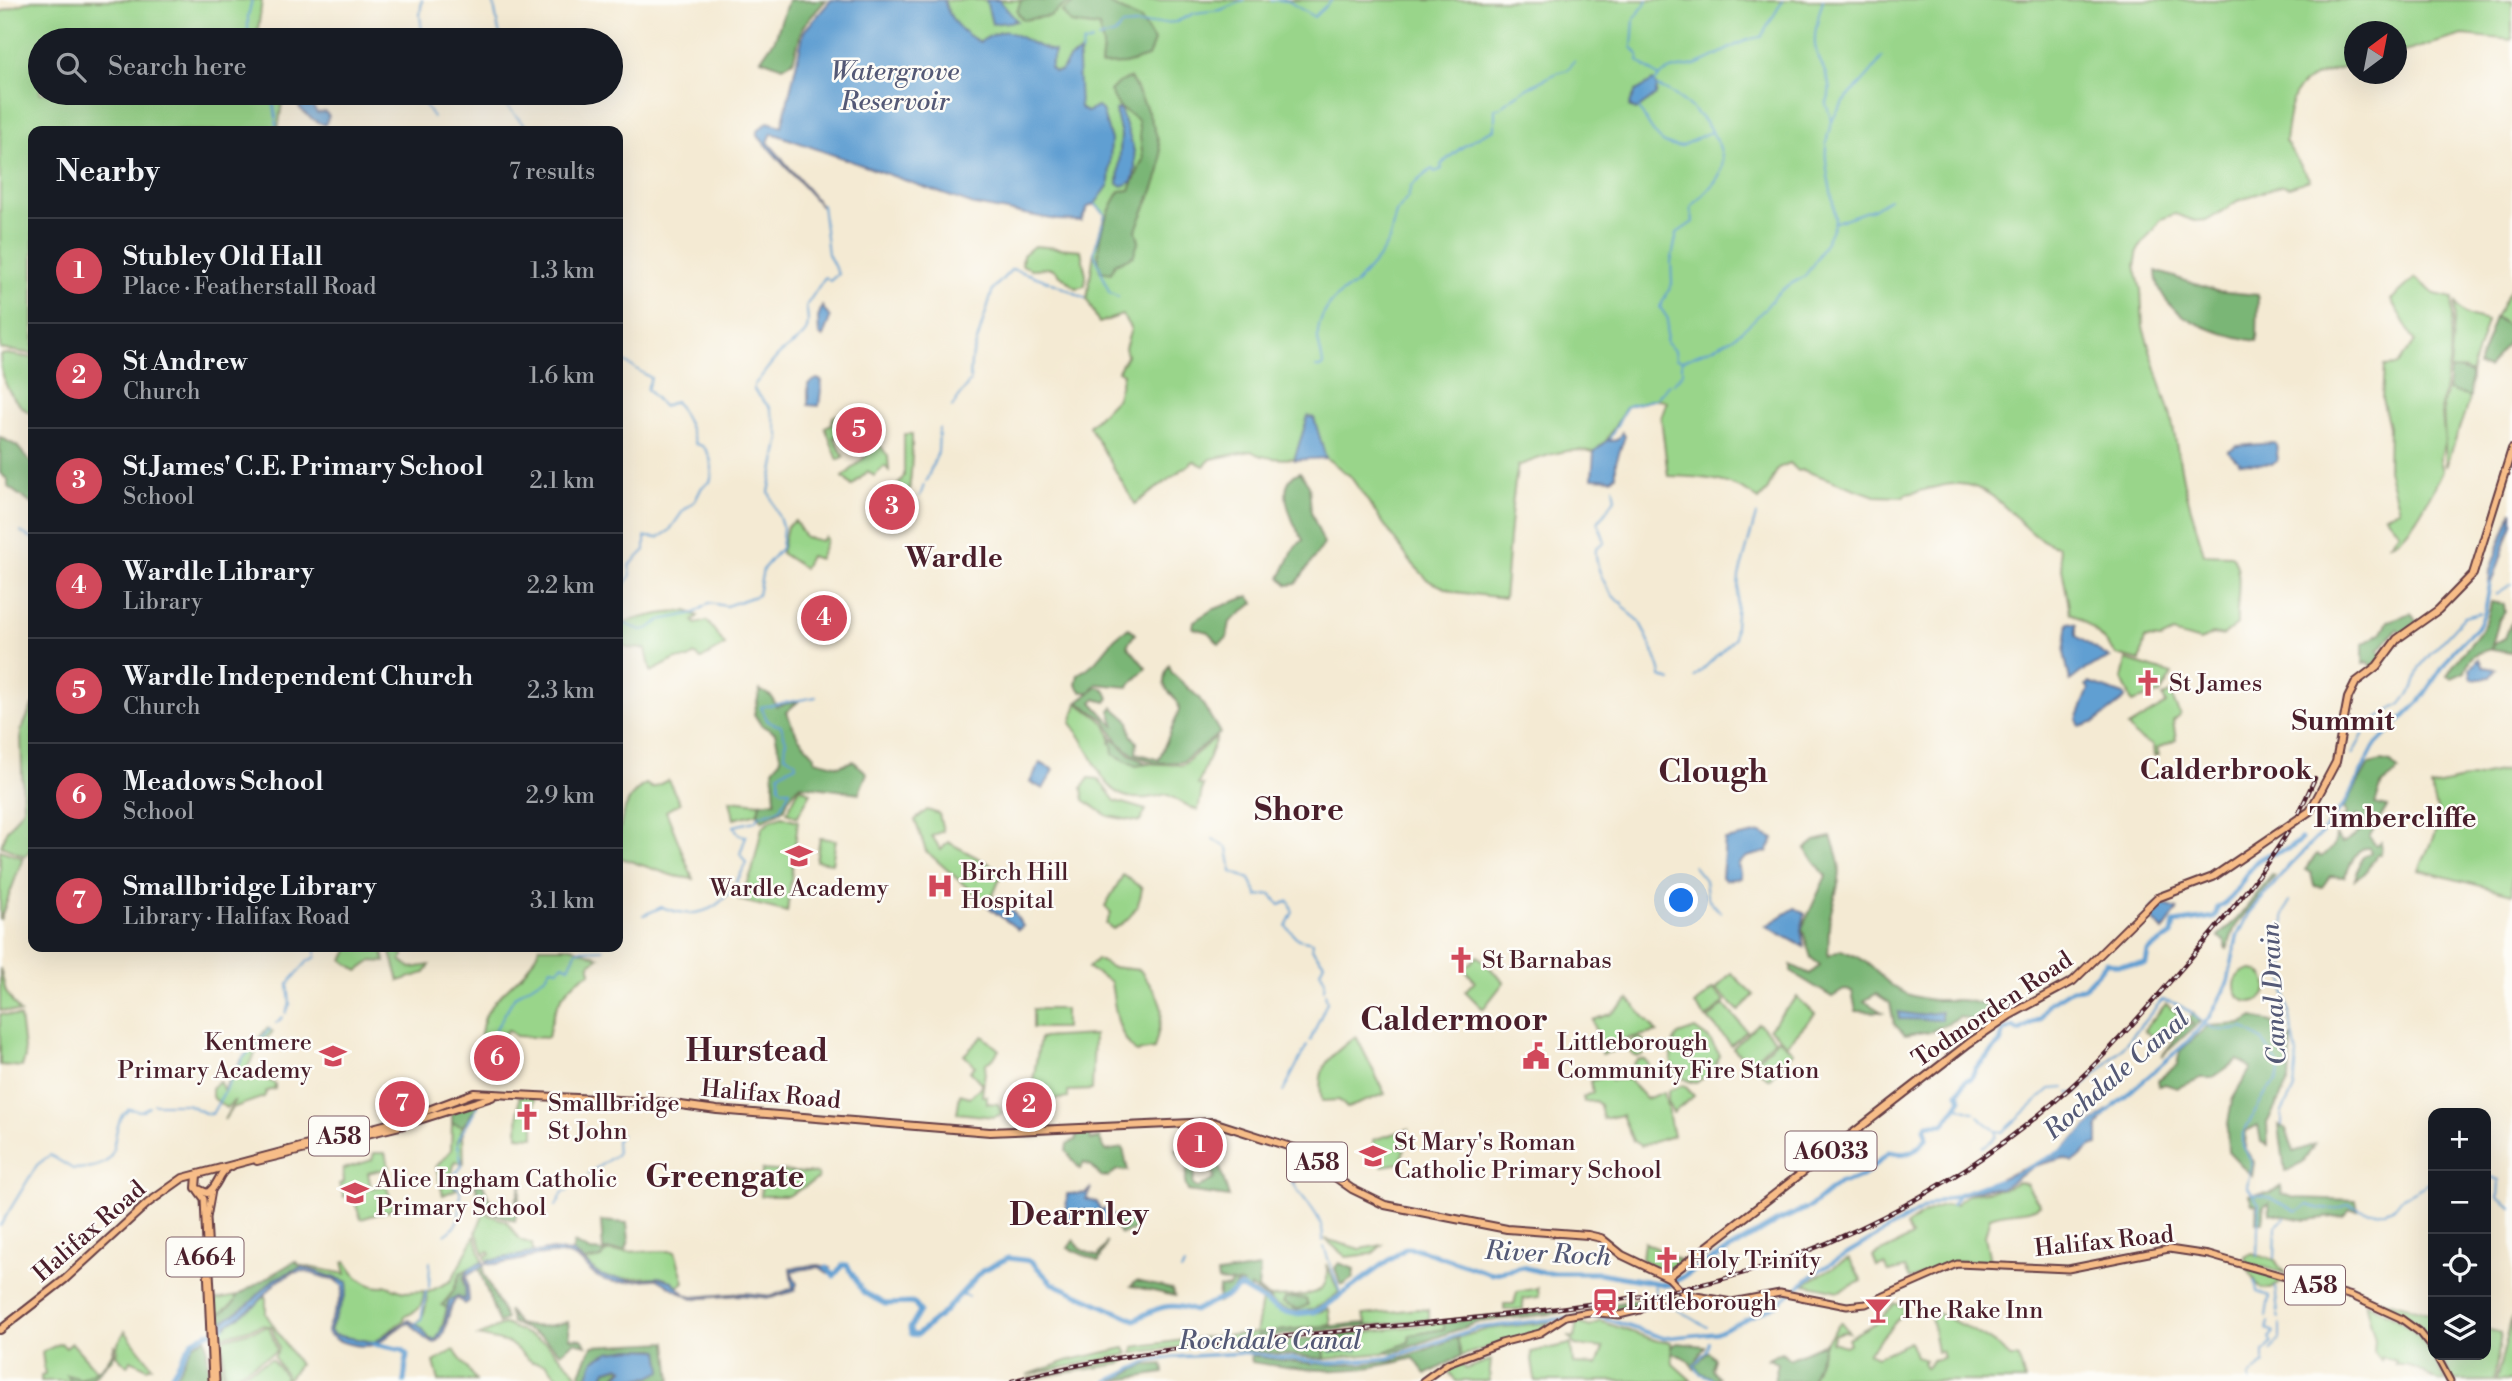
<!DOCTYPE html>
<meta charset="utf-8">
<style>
:root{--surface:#171b24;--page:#242831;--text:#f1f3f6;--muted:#9ea1a6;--line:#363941;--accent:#d1495b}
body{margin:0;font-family:"Libre Bodoni",serif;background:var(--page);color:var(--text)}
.controls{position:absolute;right:21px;bottom:21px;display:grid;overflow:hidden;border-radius:14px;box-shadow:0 7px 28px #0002}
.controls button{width:63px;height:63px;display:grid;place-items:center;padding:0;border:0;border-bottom:2px solid var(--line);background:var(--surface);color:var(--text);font:35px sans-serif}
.compass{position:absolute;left:2344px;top:21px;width:63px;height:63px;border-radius:50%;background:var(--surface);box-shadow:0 7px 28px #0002;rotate:32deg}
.you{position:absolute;left:1682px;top:901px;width:24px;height:24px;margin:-18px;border:5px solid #fff;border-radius:50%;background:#1a73e8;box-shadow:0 0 0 10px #1a73e833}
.badge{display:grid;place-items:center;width:46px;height:46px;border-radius:50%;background:var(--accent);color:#fff;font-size:23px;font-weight:700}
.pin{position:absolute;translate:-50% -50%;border:4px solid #fff;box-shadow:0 2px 7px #0006}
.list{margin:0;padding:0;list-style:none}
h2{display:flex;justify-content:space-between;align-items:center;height:91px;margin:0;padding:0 28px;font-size:30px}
h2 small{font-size:23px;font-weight:400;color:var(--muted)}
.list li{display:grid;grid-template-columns:46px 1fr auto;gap:21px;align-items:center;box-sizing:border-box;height:105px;padding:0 28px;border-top:2px solid var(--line)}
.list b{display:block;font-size:26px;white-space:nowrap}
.list p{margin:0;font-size:23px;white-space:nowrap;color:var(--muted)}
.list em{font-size:23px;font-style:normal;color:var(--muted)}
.icon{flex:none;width:38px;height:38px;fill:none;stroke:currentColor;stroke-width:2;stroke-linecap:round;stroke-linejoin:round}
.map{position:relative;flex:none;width:2512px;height:1381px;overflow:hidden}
.search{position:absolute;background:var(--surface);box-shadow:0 7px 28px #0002;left:28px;top:28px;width:595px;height:77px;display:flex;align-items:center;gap:18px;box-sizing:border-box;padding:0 24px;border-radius:38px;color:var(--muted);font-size:26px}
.panel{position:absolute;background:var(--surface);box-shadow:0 7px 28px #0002;left:28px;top:126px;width:595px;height:826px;border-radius:14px}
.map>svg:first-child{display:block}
.green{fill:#99d58a;stroke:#727a5a;stroke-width:2}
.forest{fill:#7ab676;stroke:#626a50;stroke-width:2}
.water{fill:#619fd2;stroke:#565f7e;stroke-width:2}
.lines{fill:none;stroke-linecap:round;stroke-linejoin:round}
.stream{stroke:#619fd2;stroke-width:2}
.canal{stroke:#619fd2;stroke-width:3.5}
.river{stroke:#619fd2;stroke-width:5}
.major-casing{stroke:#643d44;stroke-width:9}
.highway-casing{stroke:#643d44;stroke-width:10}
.major{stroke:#f7bd88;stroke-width:5}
.highway{stroke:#f7bd88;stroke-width:6}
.rail-casing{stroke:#4a1f2b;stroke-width:4.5}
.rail{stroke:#fdfcf7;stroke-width:2;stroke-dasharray:5;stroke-linecap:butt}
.labels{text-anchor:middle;stroke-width:5;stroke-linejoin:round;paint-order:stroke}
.shield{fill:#fdfcf7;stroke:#806168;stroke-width:2}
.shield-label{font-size:23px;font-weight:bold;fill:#4a1f2b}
.poi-label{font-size:24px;fill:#4a1f2b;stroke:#fdfcf7;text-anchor:start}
.street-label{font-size:24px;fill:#4a1f2b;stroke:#fdfcf7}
.water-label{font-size:26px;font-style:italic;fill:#545976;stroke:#fdfcf7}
.quarter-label{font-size:28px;font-weight:bold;fill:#4a1f2b;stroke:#fdfcf7}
.district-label{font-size:32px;font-weight:bold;fill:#4a1f2b;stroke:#fdfcf7}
</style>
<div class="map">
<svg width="2512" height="1381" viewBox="0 0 2512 1381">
<rect width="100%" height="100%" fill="#fdfcf7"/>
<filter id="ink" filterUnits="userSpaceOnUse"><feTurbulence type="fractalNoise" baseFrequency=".0143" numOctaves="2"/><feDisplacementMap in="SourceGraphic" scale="14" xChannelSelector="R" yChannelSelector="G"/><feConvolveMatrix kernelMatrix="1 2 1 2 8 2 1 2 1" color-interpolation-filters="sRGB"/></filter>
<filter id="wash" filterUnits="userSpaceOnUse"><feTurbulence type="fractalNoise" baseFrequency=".00686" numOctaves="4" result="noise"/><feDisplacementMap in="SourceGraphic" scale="28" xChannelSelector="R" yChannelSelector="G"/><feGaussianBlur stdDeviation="1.57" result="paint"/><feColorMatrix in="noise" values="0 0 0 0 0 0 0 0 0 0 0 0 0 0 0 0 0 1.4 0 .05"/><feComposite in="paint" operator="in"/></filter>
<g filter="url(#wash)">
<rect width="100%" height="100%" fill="#f4ead3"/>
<g class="green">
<path d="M 32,0 L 262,0 L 258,30 L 263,40 L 40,40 L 40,93 L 278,93 L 282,102 L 278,131 L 33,131 L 33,354 L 0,349 L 0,12 Z"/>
<path d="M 911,0 L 2512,0 L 2512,40 L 2463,35 L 2397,54 L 2396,32 L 2354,32 L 2354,65 C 2296,80 2293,81 2285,141 L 2310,180 L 2289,187 L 2282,185 L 2238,201 L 2208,220 L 2195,221 L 2175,214 L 2161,219 L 2138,250 L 2135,266 L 2141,290 L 2143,327 L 2171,417 L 2184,484 L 2204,554 L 2231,555 C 2245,569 2235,605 2237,625 L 2223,636 L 2213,634 L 2200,641 L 2173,633 L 2161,639 L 2145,638 L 2140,661 L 2117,655 L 2093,629 L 2070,612 L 2058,546 C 2022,540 2004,486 1959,484 C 1940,483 1923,492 1905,494 L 1904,497 L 1875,496 L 1803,470 L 1798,471 L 1790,463 L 1778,468 L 1767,491 L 1759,500 C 1732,478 1701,477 1668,476 L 1661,417 L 1667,401 L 1656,399 L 1627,406 L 1606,441 L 1594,452 C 1568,446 1542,457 1518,466 C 1509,509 1509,554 1504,598 L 1455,592 L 1429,581 L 1410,561 L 1350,476 L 1326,458 C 1301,455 1274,465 1251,451 L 1211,459 L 1204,466 L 1194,461 L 1135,504 L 1089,426 L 1117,398 L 1123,374 L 1118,371 L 1127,355 L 1125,348 L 1131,329 L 1122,315 L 1099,323 L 1087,299 L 1094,252 L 1105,214 L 1095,204 L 1097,175 L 935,17 Z"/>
<path d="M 1034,246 L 1081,250 L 1086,275 L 1085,286 L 1076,288 L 1052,268 L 1031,269 L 1022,265 L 1023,255 Z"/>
<path d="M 2415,278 L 2435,294 L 2453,298 L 2450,359 L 2441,406 L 2445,441 L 2440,460 L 2443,471 C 2433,489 2411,539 2390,544 L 2399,532 L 2385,515 L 2399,510 L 2388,470 L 2389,426 L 2382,399 L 2384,366 L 2398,365 L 2415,341 L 2391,300 Z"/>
<path d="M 2512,287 L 2512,323 L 2511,328 L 2495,317 Z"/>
<path d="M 2456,301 C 2459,317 2474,317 2487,321 L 2471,373 L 2464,369 L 2450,371 Z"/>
<path d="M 7,354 L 33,358 L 33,415 C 11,402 0,380 0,355 Z"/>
<path d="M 2447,387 L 2470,397 L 2446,467 L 2443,404 Z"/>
<path d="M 840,414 L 843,428 L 838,430 L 839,437 L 834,437 L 844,457 L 838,460 L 825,427 L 832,424 L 833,417 Z"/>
<path d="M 904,434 L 912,434 C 913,464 911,486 905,515 L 897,511 L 898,508 L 880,499 L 886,490 L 892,493 L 904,476 Z"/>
<path d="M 879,444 L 888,456 L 889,471 L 885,466 L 874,476 L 868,471 L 852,486 L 843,477 Z"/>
<path d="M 795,521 L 805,537 L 821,541 L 825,537 L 827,539 L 819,559 L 810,556 L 804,568 L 781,553 L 787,526 Z"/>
<path d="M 687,611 L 698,616 L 693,621 L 696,624 L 707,621 L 725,645 L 701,659 L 694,654 L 689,659 L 676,659 L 651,672 L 646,649 L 628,648 L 618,642 L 618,626 C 630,618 669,612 687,611 Z"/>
<path d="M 2126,660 L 2172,674 L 2161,693 L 2132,702 L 2122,679 Z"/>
<path d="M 2170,693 L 2180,715 L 2173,721 L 2176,740 L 2157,749 L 2159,755 L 2154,756 L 2153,746 L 2135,736 L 2128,727 L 2166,704 L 2163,696 Z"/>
<path d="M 1077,703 C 1091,713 1113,722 1110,743 L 1141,763 L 1183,765 L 1217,736 L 1198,785 L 1203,785 L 1198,811 L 1166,794 C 1099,814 1103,763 1071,723 Z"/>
<path d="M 33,704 L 33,847 L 25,856 L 1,846 L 6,832 L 23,808 L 21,731 Z"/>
<path d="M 2512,769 L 2512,894 L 2419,870 L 2440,821 L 2431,787 Z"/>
<path d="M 1089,778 L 1098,779 L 1115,801 L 1146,810 L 1140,822 L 1108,816 L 1084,800 L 1082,788 Z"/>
<path d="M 668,780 L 680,803 L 666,811 L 693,879 L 674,876 L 618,857 C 618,833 621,796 646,784 L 652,788 Z"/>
<path d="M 800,787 L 811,793 L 797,817 L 787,812 Z"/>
<path d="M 730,800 L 760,803 L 758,813 L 734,819 Z"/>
<path d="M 927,810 L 939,814 L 943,831 L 932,836 L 941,850 L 948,842 L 999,869 L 1002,874 L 990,902 L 980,899 L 926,851 L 915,820 Z"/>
<path d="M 782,816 L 798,821 L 787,912 L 739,900 L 752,872 L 762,828 L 770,820 Z"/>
<path d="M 820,838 L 836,840 L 832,863 L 816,861 Z"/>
<path d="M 0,850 L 23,858 L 0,920 Z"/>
<path d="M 1123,875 L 1142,888 C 1140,906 1131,920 1113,929 L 1106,924 L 1111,913 L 1105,906 Z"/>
<path d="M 350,947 L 393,947 L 404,955 L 401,960 L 411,968 L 430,965 L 425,973 L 399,981 L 390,949 L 383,951 L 385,962 L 372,961 L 358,971 L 343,960 Z"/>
<path d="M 539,947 L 571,947 L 599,957 L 590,964 L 590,973 C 563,985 552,1010 548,1038 L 516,1036 L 508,1030 C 500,1041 488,1041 481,1052 C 475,992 523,992 539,947 Z"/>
<path d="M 1478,956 L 1504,982 L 1483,1009 L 1465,991 L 1475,981 L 1464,969 Z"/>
<path d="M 1097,959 L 1111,967 L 1140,970 C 1167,1009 1165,1004 1154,1049 L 1136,1052 C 1116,1034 1115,1007 1111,982 L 1088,968 Z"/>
<path d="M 0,968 L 6,992 L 20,1013 L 0,1010 Z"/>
<circle cx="2251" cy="986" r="16"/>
<path d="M 1731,973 L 1754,995 L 1739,1011 L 1716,989 Z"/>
<path d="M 1713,989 L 1725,1002 L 1706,1018 L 1695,1005 Z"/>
<path d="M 1797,997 L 1815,1014 L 1787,1044 L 1769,1028 Z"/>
<path d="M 1629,999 L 1657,1032 L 1624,1039 L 1625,1048 L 1602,1054 L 1593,1020 L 1611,1014 Z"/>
<path d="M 2166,1004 L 2184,1019 L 2162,1045 L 2144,1030 Z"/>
<path d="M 1724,1005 L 1747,1031 L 1731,1045 L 1708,1019 Z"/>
<rect x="1033" y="1009" width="32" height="19"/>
<path d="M 0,1014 L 20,1017 L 25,1057 L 22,1067 L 0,1065 Z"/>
<path d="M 1758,1023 L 1775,1039 L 1750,1064 L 1733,1048 Z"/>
<path d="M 267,1028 L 273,1032 L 261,1043 L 247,1068 L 275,1084 L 275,1089 L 267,1091 L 264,1097 L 232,1108 L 224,1120 L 235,1100 L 226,1108 L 212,1097 L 212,1088 L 219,1081 L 224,1091 L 231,1073 Z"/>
<path d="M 1695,1029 L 1709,1039 L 1720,1055 L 1713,1071 L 1696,1083 C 1672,1079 1664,1054 1678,1035 Z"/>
<path d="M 1094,1035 L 1092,1090 L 1068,1091 L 1068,1098 L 1046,1100 L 1044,1087 L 1032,1087 L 1040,1038 Z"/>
<path d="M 983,1036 L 999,1050 L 993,1059 L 986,1063 L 982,1096 L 987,1096 L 987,1103 L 998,1104 L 1002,1114 L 994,1117 L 957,1113 L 960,1094 L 970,1097 L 983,1085 L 970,1071 L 975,1066 L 964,1055 Z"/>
<path d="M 1356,1036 L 1385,1094 L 1347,1108 L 1339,1100 L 1322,1101 C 1315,1065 1330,1057 1356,1036 Z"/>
<path d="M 1778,1038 L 1793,1052 L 1769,1079 L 1753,1065 Z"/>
<circle cx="1638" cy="1047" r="9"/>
<path d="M 494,1046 L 508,1052 L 506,1066 L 492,1060 Z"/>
<circle cx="1641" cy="1067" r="8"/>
<path d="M 1609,1076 L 1611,1080 L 1628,1079 L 1646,1099 L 1664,1092 L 1673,1136 L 1641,1146 L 1633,1141 L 1622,1115 L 1603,1119 L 1600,1105 L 1595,1101 L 1584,1102 L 1583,1097 L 1593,1092 L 1590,1081 Z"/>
<path d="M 1684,1085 L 1694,1096 L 1673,1113 L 1668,1104 L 1668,1091 Z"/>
<path d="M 519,1096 L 534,1097 L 534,1137 L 518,1136 Z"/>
<path d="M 455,1122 L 463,1126 L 457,1143 L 463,1134 L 464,1164 L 463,1158 L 462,1163 L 455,1161 L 449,1183 L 457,1189 L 443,1195 L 436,1167 L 451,1150 L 452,1123 Z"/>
<path d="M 1408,1129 L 1401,1163 L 1382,1166 L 1382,1157 L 1373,1155 L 1372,1150 L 1375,1148 L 1373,1140 Z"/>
<path d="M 374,1153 L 385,1153 L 389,1168 L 368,1173 L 371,1188 L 386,1185 L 394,1209 L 361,1219 L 352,1195 L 362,1191 L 360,1185 L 349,1188 L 351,1194 L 344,1197 L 339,1184 L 344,1182 L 343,1169 L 372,1160 Z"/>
<path d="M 762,1170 L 818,1174 L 818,1179 L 788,1196 L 761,1196 Z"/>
<path d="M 2017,1182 L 2026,1184 L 2040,1205 C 2028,1214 2008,1210 1990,1217 L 1985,1236 L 1990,1261 L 1959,1261 L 1910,1279 L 1905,1268 L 1889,1272 L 1884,1265 L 1877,1267 L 1873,1256 L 1912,1237 L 1906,1226 C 1921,1215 1936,1204 1955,1205 C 1968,1190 1984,1192 2002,1189 C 2006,1188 2013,1184 2017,1182 Z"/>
<path d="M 484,1213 L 506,1221 L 520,1240 L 532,1244 L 533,1253 L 487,1261 L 485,1256 L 491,1254 L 489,1251 L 484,1254 L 476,1231 Z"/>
<path d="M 475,1236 L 483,1262 L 460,1273 L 453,1292 L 442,1305 L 447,1308 L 439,1338 L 432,1341 L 416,1324 C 424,1317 428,1304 426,1293 L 451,1281 Z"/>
<path d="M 1325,1239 L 1360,1249 L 1382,1245 L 1372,1254 L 1346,1257 Z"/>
<path d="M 1644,1242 L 1681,1261 C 1666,1275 1657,1270 1642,1259 Z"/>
<path d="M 675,1251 L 684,1282 L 678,1287 C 658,1267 627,1285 602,1276 C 595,1273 591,1266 585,1261 L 601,1258 L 606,1252 Z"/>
<path d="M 2252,1253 L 2275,1261 L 2285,1273 L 2247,1263 L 2245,1257 Z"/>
<path d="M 1849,1258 L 1862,1281 L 1839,1291 L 1804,1284 Z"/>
<path d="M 346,1261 C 354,1276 365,1287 382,1287 L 385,1285 L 404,1292 L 424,1291 C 423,1305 420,1311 405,1316 L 404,1320 L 374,1342 L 334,1336 L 330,1331 L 348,1282 L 298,1265 L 346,1274 L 343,1262 Z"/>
<path d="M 1326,1264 L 1339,1292 C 1305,1324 1283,1311 1249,1290 L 1271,1301 L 1270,1297 C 1297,1295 1335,1301 1326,1264 Z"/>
<path d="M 2247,1268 L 2284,1278 L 2284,1281 L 2270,1289 L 2260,1288 Z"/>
<path d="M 1538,1288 L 1539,1297 L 1523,1299 L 1523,1309 L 1504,1310 L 1504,1304 L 1514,1304 L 1517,1292 Z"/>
<path d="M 237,1296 L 235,1302 L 215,1318 L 216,1300 Z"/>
<path d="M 266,1296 L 266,1314 L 299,1365 L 286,1381 L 286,1375 L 274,1357 L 279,1349 L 272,1327 L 262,1325 L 220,1337 L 223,1381 L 218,1381 L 217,1332 Z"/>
<path d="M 2377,1298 L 2433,1314 L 2433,1344 L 2417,1325 L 2371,1299 Z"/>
<path d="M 1262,1301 C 1285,1316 1303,1318 1329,1309 L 1331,1325 L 1260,1333 L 1257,1338 L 1206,1344 L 1208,1337 L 1256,1333 Z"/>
<path d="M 2365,1302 C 2408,1323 2426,1336 2446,1381 C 2425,1381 2422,1363 2395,1365 L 2396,1361 L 2382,1357 L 2381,1361 L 2374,1352 L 2375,1340 Z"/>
<path d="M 1895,1303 L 1907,1309 L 1868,1353 L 1877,1357 L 1910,1342 L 1916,1356 L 1925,1360 L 1923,1362 L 1926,1368 L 1932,1360 L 1943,1358 L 1941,1351 L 1937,1352 L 1931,1317 L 1938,1313 C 1962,1326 1995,1339 2010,1358 L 2019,1358 L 2025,1381 L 1811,1381 L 1825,1343 L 1841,1322 L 1849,1332 L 1844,1331 L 1834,1335 L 1831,1342 L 1846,1346 L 1850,1343 L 1848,1338 L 1877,1322 Z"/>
<path d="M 1417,1309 L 1429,1310 L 1429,1319 L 1368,1326 L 1363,1315 Z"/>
<path d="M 2512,1317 L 2512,1381 L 2496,1381 Z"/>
<path d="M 1600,1321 L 1658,1341 L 1671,1342 L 1673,1364 L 1692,1381 L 1535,1381 L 1531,1352 L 1571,1344 L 1573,1364 L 1597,1365 L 1603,1348 L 1575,1345 L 1569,1337 L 1574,1338 L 1577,1322 L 1590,1327 Z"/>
<path d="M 1444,1322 L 1444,1329 L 1410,1335 L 1409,1342 L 1383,1353 L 1325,1359 L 1324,1348 L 1328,1344 L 1365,1334 L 1358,1333 Z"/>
<path d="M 1550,1322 L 1539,1331 L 1461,1356 L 1457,1338 L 1488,1329 Z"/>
<path d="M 505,1324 L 546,1343 L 575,1371 L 580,1381 L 562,1381 L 546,1364 L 532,1362 L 509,1343 L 478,1336 Z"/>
<path d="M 269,1326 L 277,1351 L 224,1381 L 223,1339 Z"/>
<path d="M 2486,1329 L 2501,1333 L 2494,1381 L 2453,1381 L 2440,1355 L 2486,1355 Z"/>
<path d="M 125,1331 L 152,1366 L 147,1368 L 131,1360 L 127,1366 L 116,1355 L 118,1343 Z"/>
<path d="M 1205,1337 L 1204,1344 L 1133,1353 L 1134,1347 Z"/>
<path d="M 61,1343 L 66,1348 L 72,1343 L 97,1371 L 81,1379 L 68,1376 L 71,1381 L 41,1381 L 41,1376 L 45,1375 L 42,1352 Z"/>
<path d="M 1125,1348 L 1128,1354 L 1027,1375 L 1070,1360 Z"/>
<path d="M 454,1350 L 476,1381 L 439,1381 L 434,1362 Z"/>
<path d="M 1129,1358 L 1120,1364 L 1027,1379 Z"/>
<path d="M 271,1359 L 285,1375 L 285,1381 L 228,1381 Z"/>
<path d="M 1491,1360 L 1489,1381 L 1456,1381 L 1446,1368 L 1460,1361 L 1465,1369 Z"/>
</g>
<g class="forest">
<path d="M 788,0 L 826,0 L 803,26 L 793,61 L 783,67 L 761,59 L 775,39 Z"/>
<path d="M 1021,0 L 1072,0 L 1050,16 L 1023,20 L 1017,12 Z"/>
<path d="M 1077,0 L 1109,0 L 1109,4 L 1141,20 L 1154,41 L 1148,57 L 1125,64 L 1101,65 L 1103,46 L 1099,27 L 1071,23 L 1062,12 Z"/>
<path d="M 1130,78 C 1143,99 1166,145 1160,170 C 1155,190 1143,211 1136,230 L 1139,241 L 1133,256 L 1115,264 L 1111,273 L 1100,271 C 1094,241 1105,216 1120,191 L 1130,190 L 1143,159 L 1138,120 L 1119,107 L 1110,91 L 1118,83 Z"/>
<path d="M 2156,271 L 2216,291 L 2258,295 L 2257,341 C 2220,335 2157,318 2156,271 Z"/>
<path d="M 2495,317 L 2511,328 L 2511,338 L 2488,368 L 2478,366 Z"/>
<path d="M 2458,369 L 2471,373 L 2470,397 L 2448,390 L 2450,371 Z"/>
<path d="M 0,437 L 17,446 L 33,465 L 33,505 L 8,487 L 8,480 L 0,473 Z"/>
<path d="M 1300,472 L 1309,485 L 1311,512 L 1324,544 L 1296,584 L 1288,585 L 1280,578 L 1295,547 L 1303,540 C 1292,522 1273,483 1300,472 Z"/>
<path d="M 1249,596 L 1254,603 L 1230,622 L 1227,638 L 1219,644 L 1208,632 L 1193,628 L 1194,621 L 1212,610 Z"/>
<path d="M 2491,602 L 2504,604 L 2505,612 L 2499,620 L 2491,649 C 2475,655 2470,652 2465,672 L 2452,678 L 2447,676 C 2461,646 2486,640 2491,602 Z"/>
<path d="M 2411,613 L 2417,623 L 2402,632 L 2397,629 L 2378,651 L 2384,656 L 2372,667 L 2368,662 L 2363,664 L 2363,644 L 2382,632 L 2388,621 Z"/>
<path d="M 2512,620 L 2512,653 L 2492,650 L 2494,644 L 2505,638 Z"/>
<path d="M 1129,628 L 1135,634 L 1127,645 L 1146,668 L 1128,687 L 1097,684 L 1090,692 L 1082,692 L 1076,685 L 1078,674 C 1105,660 1106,640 1129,628 Z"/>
<path d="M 1169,665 L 1172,673 L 1199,698 L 1220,733 L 1182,762 L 1156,763 L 1134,755 L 1119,743 L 1104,719 L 1078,702 L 1097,687 L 1105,689 L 1109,698 L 1106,702 L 1095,699 L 1092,702 L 1115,727 L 1110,710 L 1113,707 L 1129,721 L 1131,735 L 1137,742 L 1136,753 L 1159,760 C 1162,749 1179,715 1179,709 C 1177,689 1154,694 1169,665 Z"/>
<path d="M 760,690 L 772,697 L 776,706 L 799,701 L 786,712 L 798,737 L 815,756 L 815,760 L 839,766 L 853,761 L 867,773 L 859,793 L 800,785 L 788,799 L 785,808 L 762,821 L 758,813 L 760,803 L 775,801 L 773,769 L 781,759 L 775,733 L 761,725 L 754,714 Z"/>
<path d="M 1111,736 L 1130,755 L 1148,764 L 1136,766 L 1113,754 Z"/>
<path d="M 2381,761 L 2391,763 L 2399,771 L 2382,784 L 2375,804 L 2387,807 L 2369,837 L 2376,845 L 2381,842 L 2381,854 L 2377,854 L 2365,873 L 2355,879 L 2362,858 L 2371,852 L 2369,848 C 2353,847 2352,866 2344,877 L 2330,876 L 2322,887 L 2314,886 L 2311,873 L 2305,870 L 2317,854 L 2321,857 C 2331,851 2335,847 2336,835 L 2341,843 C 2350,841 2362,831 2366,823 L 2357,815 L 2349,824 L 2341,819 L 2347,814 L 2344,808 L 2369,764 Z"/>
<path d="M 1831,837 C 1847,877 1838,879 1830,917 C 1828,929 1829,943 1828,956 L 1841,950 C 1850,954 1862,958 1869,965 C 1884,978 1893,990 1913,996 C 1944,1006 1959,992 1991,1009 L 1992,1014 L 1985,1013 L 1978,1022 L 1960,1017 L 1932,1031 L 1905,1035 L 1894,1024 L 1890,1003 L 1876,994 L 1864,1001 L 1882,1012 L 1856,1011 L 1852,991 L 1844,990 L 1832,997 L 1791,972 L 1791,965 L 1810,974 L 1820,965 L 1811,958 L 1802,928 L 1826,876 L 1805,849 L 1815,841 Z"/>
<path d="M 2272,875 L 2275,876 L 2235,927 L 2227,949 L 2225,948 L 2225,942 L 2218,936 L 2237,919 Z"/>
<path d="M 2193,1013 L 2200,1022 L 2162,1056 L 2183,1028 L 2193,1024 L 2189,1020 Z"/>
<path d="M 2253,1017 L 2272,1022 L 2284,1044 L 2292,1037 L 2289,1081 L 2267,1123 L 2268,1145 L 2261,1142 L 2258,1125 L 2246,1131 L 2245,1149 L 2254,1162 L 2252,1176 L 2228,1151 L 2227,1129 L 2232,1100 L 2251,1068 L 2238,1060 L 2212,1078 L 2201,1078 L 2177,1088 L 2165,1084 L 2159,1086 L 2158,1080 L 2177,1065 L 2180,1051 L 2208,1026 L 2241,1024 Z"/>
<path d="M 475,1104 L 478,1105 L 463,1126 L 452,1123 L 452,1113 Z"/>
<path d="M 2279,1125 L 2286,1129 L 2294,1152 L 2315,1144 L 2303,1162 L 2285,1172 Z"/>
<path d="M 1089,1133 L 1091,1140 L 1099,1138 L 1106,1151 L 1123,1148 L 1128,1171 L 1117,1170 L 1108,1177 L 1101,1177 L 1092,1166 L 1084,1163 L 1080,1169 L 1066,1151 L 1067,1144 L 1076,1140 L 1076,1134 Z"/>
<path d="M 1175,1149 L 1188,1151 L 1195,1167 L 1193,1185 L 1198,1188 L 1214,1179 L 1212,1163 L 1220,1168 L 1229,1197 L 1188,1191 L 1185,1183 L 1188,1166 Z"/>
<path d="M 482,1182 L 489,1199 L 502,1203 L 503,1208 L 484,1205 L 475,1185 Z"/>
<path d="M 522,1183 L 515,1221 L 485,1210 L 502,1211 L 507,1206 L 513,1209 Z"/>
<path d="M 2281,1186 L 2282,1194 L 2295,1198 L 2356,1200 L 2358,1210 L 2350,1209 L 2343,1216 L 2305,1220 L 2270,1213 L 2269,1203 L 2264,1206 L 2262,1222 L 2256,1222 L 2257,1205 L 2252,1203 L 2249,1195 L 2271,1193 Z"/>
<path d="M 1121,1215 L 1137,1221 L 1133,1231 L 1121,1234 L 1116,1228 Z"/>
<path d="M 601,1221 L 627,1223 L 629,1240 L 626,1250 L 603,1250 Z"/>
<path d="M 1074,1240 L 1082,1250 L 1098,1257 L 1107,1242 L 1099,1262 L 1068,1248 Z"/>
<path d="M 574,1243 L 590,1251 L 606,1252 L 601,1258 L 585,1261 L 572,1252 Z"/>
<path d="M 295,1261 L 302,1267 L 274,1279 L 249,1304 L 216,1326 L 215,1318 L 235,1302 L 237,1296 Z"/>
<path d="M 1339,1263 L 1354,1269 L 1353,1278 L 1343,1285 L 1340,1284 L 1335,1268 Z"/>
<path d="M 484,1265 L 483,1272 L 506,1319 L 499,1324 L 479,1269 Z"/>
<path d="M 1260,1268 L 1258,1289 L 1271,1300 L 1251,1287 L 1249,1290 L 1236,1285 L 1231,1295 L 1218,1303 L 1219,1288 L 1229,1287 L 1231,1283 L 1244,1284 L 1218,1281 L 1217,1274 Z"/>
<path d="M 467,1271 L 463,1278 L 467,1297 L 463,1300 L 459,1296 L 449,1301 L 447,1308 L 442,1305 L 453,1292 L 460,1273 Z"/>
<path d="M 1136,1281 L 1172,1289 L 1175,1296 L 1131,1286 Z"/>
<path d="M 1295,1298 L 1306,1299 L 1308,1305 L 1297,1310 L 1283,1303 L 1285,1299 Z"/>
<path d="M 1652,1298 C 1641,1308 1627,1312 1613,1311 L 1610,1304 Z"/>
<path d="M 508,1310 L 518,1324 C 538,1329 549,1326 568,1322 L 570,1338 L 582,1339 L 586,1345 L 574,1342 L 561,1353 L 541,1336 L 512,1323 Z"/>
<path d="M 1555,1310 L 1559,1313 L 1479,1322 L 1393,1353 L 1383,1353 L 1409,1342 L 1410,1335 L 1444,1329 L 1444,1322 Z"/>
<path d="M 1365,1323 L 1368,1326 L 1257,1338 L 1259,1333 Z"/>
<path d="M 1358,1333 L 1366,1334 L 1365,1338 L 1328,1345 L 1324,1348 L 1325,1359 L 1234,1349 L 1237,1346 Z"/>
<path d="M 206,1338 L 209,1377 L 205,1381 L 173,1381 L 193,1344 Z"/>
<path d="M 1457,1338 L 1461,1356 L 1426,1375 L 1414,1358 C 1354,1375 1312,1372 1252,1362 L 1251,1356 C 1298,1363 1343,1369 1391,1360 C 1413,1356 1436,1345 1457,1338 Z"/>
<path d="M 667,1342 L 671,1381 L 625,1381 L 651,1377 L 656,1349 L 631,1349 L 594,1360 L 586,1381 L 583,1381 L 580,1373 L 592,1346 Z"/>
<path d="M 1678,1343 L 1705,1346 L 1694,1364 L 1695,1370 C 1687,1359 1688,1358 1672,1353 L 1671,1346 Z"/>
<path d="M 1825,1343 L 1811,1381 L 1774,1381 L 1778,1363 L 1768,1359 L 1782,1352 L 1789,1359 Z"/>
<path d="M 115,1344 L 113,1358 L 90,1381 L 71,1381 L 67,1375 L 81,1379 C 98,1371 111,1363 115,1344 Z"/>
<path d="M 1708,1352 L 1715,1359 L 1712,1369 L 1719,1378 L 1717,1380 L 1699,1372 L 1695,1365 Z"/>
<path d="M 1163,1364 L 1164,1373 L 1113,1381 L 1145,1365 Z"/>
<path d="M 624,1366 L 611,1381 L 601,1381 L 606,1370 Z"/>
</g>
<g class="water">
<path d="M 831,0 L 944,0 C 950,21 961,32 980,42 C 1011,22 1010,35 1038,46 C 1044,49 1049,49 1055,52 L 1050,68 L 1055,72 L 1061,71 L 1069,59 L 1081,52 L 1078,62 L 1080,108 L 1087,112 L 1097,107 L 1102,110 L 1111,140 L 1109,185 L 1095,204 L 1088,207 L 1081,221 L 1057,220 L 974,205 L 772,133 L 768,142 L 821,206 L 757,135 L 759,129 L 768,122 L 782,126 L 804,31 Z"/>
<path d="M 986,0 L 999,0 L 1017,21 L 992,24 Z"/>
<path d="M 1653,81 L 1657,87 L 1656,95 L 1636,110 L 1629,106 L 1636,91 Z"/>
<path d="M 296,93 L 304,93 L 317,113 L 325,112 L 329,116 L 325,125 C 312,120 293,109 296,93 Z"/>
<path d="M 1120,109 C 1126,128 1142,157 1132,182 L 1122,186 L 1118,184 L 1121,135 L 1115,110 Z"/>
<path d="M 822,306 L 830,318 L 823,337 L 819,335 L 818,318 Z"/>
<path d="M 817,379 L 822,381 L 819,406 L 808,405 L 808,384 Z"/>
<path d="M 1308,416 L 1314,418 L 1326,458 L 1294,460 Z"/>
<path d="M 1622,432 L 1625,436 L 1616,462 L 1616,475 L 1612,479 L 1592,478 L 1594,452 L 1610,438 L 1610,441 L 1617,440 Z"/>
<path d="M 2273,443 L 2276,444 L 2278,461 L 2273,464 L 2240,463 L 2228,451 L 2237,446 Z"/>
<path d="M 2512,510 L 2512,523 L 2494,578 L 2489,585 L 2490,570 Z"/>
<path d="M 2068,622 L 2076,624 L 2076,636 L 2110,658 L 2084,670 L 2070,681 L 2064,652 Z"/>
<path d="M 2478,659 L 2483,667 L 2496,669 L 2490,677 L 2472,679 L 2470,669 Z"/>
<path d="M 2089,683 L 2124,695 L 2125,699 L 2095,722 L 2080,727 L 2077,719 L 2089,689 L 2086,685 Z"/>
<path d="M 1040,763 L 1054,770 L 1043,789 L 1030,782 Z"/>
<path d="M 1761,833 L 1774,839 L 1767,852 L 1747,857 L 1738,864 L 1741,878 L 1725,880 L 1722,877 L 1725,840 Z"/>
<path d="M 994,901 L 1012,910 L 1023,926 L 1018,930 C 1010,922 994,913 988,906 Z"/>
<path d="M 2162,904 L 2178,909 L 2163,931 L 2148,914 L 2154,906 Z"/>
<path d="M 1795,908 L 1805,914 L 1801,930 L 1804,947 L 1766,926 Z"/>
<path d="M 1898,1012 L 1918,1015 L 1941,1012 L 1941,1020 L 1899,1019 Z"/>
<path d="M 2107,1110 L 2098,1127 L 2098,1145 C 2087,1146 2083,1157 2073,1162 L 2064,1158 L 2034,1166 L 2002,1188 L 1986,1188 L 1959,1195 L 2055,1156 Z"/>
<path d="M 1291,1159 L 1304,1167 L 1295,1182 L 1290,1174 Z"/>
<path d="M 1091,1188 L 1086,1199 L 1097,1202 L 1100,1210 L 1107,1209 L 1114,1218 L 1113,1223 L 1103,1227 L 1098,1217 L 1084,1210 L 1068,1223 L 1069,1217 L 1059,1216 L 1066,1215 L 1067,1194 L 1086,1193 Z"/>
<path d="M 548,1250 L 572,1252 L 598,1274 L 607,1277 L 635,1280 L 659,1277 L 672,1281 L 686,1295 L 692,1297 L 745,1293 L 772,1296 L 793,1288 L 790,1268 L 819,1265 L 831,1268 L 828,1273 L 819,1267 L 791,1271 L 797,1284 L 794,1291 L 771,1298 L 739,1295 L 692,1299 L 657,1279 C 638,1278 617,1288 598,1277 C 586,1270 581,1257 567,1255 C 540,1250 512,1266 486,1264 L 487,1261 Z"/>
<path d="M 483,1262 L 484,1265 L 467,1276 L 469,1301 L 465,1304 L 457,1298 C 445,1310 450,1333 435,1343 L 426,1340 L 410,1323 C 396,1326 388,1339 376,1344 C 362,1349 335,1343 327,1332 C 330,1315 343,1302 343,1286 L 336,1281 L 304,1271 L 293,1273 L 276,1282 L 257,1304 L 217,1332 L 216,1326 L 249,1304 L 274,1279 L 302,1267 L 348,1282 C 347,1300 335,1313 330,1331 L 334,1335 L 374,1342 L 409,1320 L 422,1328 L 429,1339 L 436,1340 L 444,1324 L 449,1301 L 457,1296 L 465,1300 C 468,1281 456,1271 483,1262 Z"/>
<path d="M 1353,1342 L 1358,1344 L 1358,1350 L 1329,1352 L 1349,1347 L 1333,1347 Z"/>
<path d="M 631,1349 L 659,1350 L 662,1371 L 651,1377 L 611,1381 L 624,1369 L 619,1366 L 606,1370 L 601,1381 L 586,1381 L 594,1360 L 609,1352 Z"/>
</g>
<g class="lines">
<g class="stream">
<path d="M 422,0 L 420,15 L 423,40"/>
<path d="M 493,0 L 499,32 L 505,40"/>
<path d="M 1271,0 L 1288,1 L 1314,17 L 1332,0"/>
<path d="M 1648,0 L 1634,19 L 1632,47 L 1639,56 L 1638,61 L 1659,77 L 1654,84"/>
<path d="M 1823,0 C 1819,12 1812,38 1816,50 C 1822,70 1836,84 1826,104 L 1832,121"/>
<path d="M 1098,39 L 1115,34 L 1121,26 L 1176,22 L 1195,13 L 1221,10 L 1244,0"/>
<path d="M 248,40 L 248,16 L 252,0"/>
<path d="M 1081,52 L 1083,44 L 1092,41"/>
<path d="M 1659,77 C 1670,66 1686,69 1700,63 C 1720,56 1740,39 1761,37 L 1783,0"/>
<path d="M 1657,87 C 1684,94 1731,140 1721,171 C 1717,184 1699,197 1691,208 L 1693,222 L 1677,233 L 1671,262 L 1672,284 L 1660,307 L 1668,319 L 1666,342 L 1675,352 L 1676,359 L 1682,361 L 1682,374 L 1673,384"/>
<path d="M 272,93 L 276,118"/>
<path d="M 423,93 L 424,104 L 433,117"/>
<path d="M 496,93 C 508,107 518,120 532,131"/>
<path d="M 1639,108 C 1648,122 1658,150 1681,146 C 1692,143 1701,134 1712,132"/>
<path d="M 276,131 L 276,121"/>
<path d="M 1095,204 L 1105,214 L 1094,252 L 1109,292 L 1118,297"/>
<path d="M 1836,222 L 1873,209 L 1889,199"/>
<path d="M 1355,285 L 1379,257 L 1389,240 L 1396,213 L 1408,197 L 1411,186 L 1432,169 L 1435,172 L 1442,169 L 1441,165 C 1455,151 1476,136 1495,129 L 1495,108 L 1500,108 C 1509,97 1554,72 1568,70 L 1574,61"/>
<path d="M 618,358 L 651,378 L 647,389 L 663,407 L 675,401 C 684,415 689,424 694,440 C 695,447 697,443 702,446 C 712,454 714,472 710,482 L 702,487 L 695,501 L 683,511 L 669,531 L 658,538 L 645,537 L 645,550 L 629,566 L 631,575 L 618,594"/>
<path d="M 1682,361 C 1696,354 1724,345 1735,336 C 1750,325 1765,309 1776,295 C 1782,288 1794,282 1802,278 C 1810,273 1836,226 1835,218 C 1832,182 1817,156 1833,119 C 1845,95 1868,80 1882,57"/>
<path d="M 1316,367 L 1323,367 C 1323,357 1319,348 1318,339 C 1316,317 1334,295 1353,286"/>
<path d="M 952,407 L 970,381 L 971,361 L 993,289 L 1012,269 C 1036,276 1064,287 1085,298"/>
<path d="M 1610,438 L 1627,406 L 1656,399 L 1669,384"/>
<path d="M 926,481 L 938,452 L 939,429"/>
<path d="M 1613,487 L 1615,499 L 1598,522 L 1605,542 L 1596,548 C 1594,564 1607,596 1622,603 C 1627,613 1630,613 1637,619 C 1643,625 1662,670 1661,677 L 1671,681"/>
<path d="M 920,496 L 924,485"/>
<path d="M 907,516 L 918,503"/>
<path d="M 21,532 L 33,539"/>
<path d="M 2496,594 L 2512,584"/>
<path d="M 618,626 L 622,623 L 641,630 L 648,629 L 661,620 L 695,613 L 709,603 L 726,606 L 758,595 L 763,569 L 781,548 L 783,528 L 769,492 L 780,437 L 770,408 L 754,390 L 754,385 C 763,376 770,363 780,354 C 801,336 813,338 806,306 L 825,277 L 830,281 L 838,274 L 828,254 L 822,205"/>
<path d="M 1695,677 L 1734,639 L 1739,576 L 1756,515"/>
<path d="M 2352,755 L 2363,735 L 2364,726 L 2401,704 L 2413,688 L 2419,668 L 2432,652 L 2464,617 L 2480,613"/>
<path d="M 1213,839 L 1228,848 L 1232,872 L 1250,879 L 1258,896 L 1271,894 L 1280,905 L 1289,901 L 1293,912 L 1286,926 L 1298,939 L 1313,942 L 1312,949 L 1324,963 L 1320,971 L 1325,980 L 1324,989"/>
<path d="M 1693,865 L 1705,880 L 1707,897 L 1720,912"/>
<path d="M 644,915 L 662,907 C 706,925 729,902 746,863 L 740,854 L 746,836 L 739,835 L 734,826 L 755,821 L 759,816 L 780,809 L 790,790 L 782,790 L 779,786 L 779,773 L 796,765 L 795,761 L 785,755 L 786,741 L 781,726 L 768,722 L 761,707 L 816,697"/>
<path d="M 286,1013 L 290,1004 L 288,984 L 308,961 L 316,957 L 316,947"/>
<path d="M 276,1023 L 283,1017"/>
<path d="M 490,1039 L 515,996 L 546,976 L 551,968 L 558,969 L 563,964 L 569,967 L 577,950 L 603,949"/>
<path d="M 1310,1041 L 1327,1002 L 1325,993"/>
<path d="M 1283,1092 L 1307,1045"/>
<path d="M 2069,1093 L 2076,1094 L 2121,1049 L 2162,1000 C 2200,1004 2197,1040 2244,1028 L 2262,1040 L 2280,1067 L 2277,1081 L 2268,1090 L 2243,1133 L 2243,1146 L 2252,1163 L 2247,1186 L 2259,1204 L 2257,1255"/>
<path d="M 154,1104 L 187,1104 L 205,1113 L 212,1114 L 243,1058 L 270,1029"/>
<path d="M 1956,1106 L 1975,1113"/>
<path d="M 1978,1116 L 1996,1131 L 1996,1137 L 1983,1147"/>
<path d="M 2282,1125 L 2282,1112 L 2294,1089 L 2297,1055 L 2285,991 L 2284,915 L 2289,901"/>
<path d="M 1996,1131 L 2003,1132 L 2050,1089 L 2065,1088"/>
<path d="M 1290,1158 C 1282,1194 1325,1203 1323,1241"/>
<path d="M 588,1174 L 617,1154 L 616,1141 L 621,1135"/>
<path d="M 2486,1175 L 2499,1180 L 2498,1198 L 2512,1208"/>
<path d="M 2252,1194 L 2271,1198 L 2297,1212 L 2309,1205 C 2321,1211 2337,1211 2348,1204 L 2368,1212 L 2385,1211 L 2395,1207 L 2403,1197 L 2433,1181"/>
<path d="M 556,1206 L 563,1192 L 568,1191"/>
<path d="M 0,1226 L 37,1165 L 50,1155 L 73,1169 C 127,1167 106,1148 122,1115 L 129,1109 L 141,1111 L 149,1107"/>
<path d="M 445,1235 C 463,1224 460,1207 460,1189 L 450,1183 L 450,1180 L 462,1166 L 458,1144 L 460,1136 L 478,1106"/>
<path d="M 1324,1247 L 1341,1295"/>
<path d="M 2275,1259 L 2276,1226 L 2285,1218"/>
<path d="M 1181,1271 L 1184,1266"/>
<path d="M 2255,1281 L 2257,1292 L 2269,1296 L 2266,1317"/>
<path d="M 1654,1283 L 1656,1297 L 1707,1327"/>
<path d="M 429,1287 L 430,1262"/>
<path d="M 2275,1287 L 2278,1312"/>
<path d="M 960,1294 L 969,1296"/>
<path d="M 2278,1315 L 2279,1319"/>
<path d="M 416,1323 L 421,1320 L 426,1291"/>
<path d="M 1709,1341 L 1707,1350 L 1694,1365 L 1699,1373 L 1717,1381"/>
<path d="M 2272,1350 L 2280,1337 L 2280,1325"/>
<path d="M 2250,1381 L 2249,1377 L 2264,1364 L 2264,1352 L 2272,1343 L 2269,1338 L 2274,1332 L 2267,1329 L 2268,1322"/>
</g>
<g class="canal">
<path d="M 2022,1171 L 2065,1149 L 2185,1044 L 2210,1017 L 2228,982 L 2237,937 L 2249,913 L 2290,865 L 2320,835 L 2346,802 L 2374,747 L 2420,701 L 2454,650 L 2479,625 L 2485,612 L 2490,583"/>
<path d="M 1952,1204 L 1959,1194"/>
<path d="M 1108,1381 L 1149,1361 L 1174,1357 L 1245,1353 L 1328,1363 L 1389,1358 L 1478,1328 L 1546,1320 L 1601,1317 L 1664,1338 L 1716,1333 L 1775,1306 L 1818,1271 L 1931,1204 L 1998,1180"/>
</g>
<g class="river">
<path d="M 827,1268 L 834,1276 L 843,1265 L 847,1265 L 863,1292 L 885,1304 L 914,1303 L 920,1311 L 910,1328 L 911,1334 L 917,1335 L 944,1312 L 982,1271 L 1008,1258 L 1031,1261 L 1052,1283 L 1135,1320 C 1155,1308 1171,1301 1194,1311 C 1213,1300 1223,1302 1240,1287 L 1281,1311 L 1296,1314 L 1313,1312 L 1326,1306 L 1406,1248 L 1418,1249 L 1491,1274 L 1523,1267 L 1545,1273 L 1599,1273 L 1669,1285 L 1778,1221 L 1810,1207 L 1840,1182 C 1861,1183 1875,1165 1889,1152 C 1910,1157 1914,1152 1927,1138 L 1925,1128 L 1928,1124 L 1944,1124 L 1961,1099 L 1958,1093 L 1965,1081 L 1971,1078 L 1976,1068 L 2000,1043 L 2004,1031 L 2013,1027 L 2019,1031 L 2041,1018 L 2048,1004 L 2072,989 L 2084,988 L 2107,962 L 2116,965 L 2146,964 L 2148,951 L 2172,935 L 2174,923 L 2215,917 L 2218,907 C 2238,897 2242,876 2257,861 C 2271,849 2286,856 2301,839"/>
<path d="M 374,1344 L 403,1350 L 407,1355 L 404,1381"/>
<path d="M 168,1381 L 193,1340 L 223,1327"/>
</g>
</g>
</g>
<g filter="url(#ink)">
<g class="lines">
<defs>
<g id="major">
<path d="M 212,1190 L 207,1218 L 216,1381"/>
<path d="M 198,1191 L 204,1199 L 212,1381"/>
<path d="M 1668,1277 L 1684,1294"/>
<path d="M 1684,1294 L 1732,1302 L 1780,1293 L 1847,1306 L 1866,1304 L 1957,1264 L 2068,1269 L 2169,1249 L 2209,1255 L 2352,1296 L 2400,1318 L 2418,1331 L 2433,1350"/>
<path d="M 2436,1355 L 2450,1381"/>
<path d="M 1423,1381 L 1448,1363 L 1501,1343 L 1540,1333 L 1566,1316 L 1589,1312 L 1619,1315 L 1640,1310 L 1660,1298 L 1677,1300 L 1684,1294"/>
</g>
<g id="highway">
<path d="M 257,1161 L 400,1126 L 492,1097"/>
<path d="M 197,1175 L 196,1188 L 207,1193 C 220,1186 217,1171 232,1166"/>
<path d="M 0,1330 L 64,1280 L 148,1203 L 183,1178 L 399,1121 L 474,1093 L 659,1102 L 717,1110 L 990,1132 L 1213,1122 L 1294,1148 L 1352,1189 L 1385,1205 L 1507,1229 L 1588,1235 L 1601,1238 L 1622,1255 L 1668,1277 L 1969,1043 L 2010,1015 L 2073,981 L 2157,898 L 2213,877 L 2310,811 L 2336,762 L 2348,698 L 2356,682 L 2377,666 L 2397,639 L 2438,610 L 2473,574 L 2512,449"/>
</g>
</defs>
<use href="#major" class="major-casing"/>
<use href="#highway" class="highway-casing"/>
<use href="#major" class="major"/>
<use href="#highway" class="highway"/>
<defs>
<g id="rail">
<path d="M 2299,813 L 2315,778"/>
<path d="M 1012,1381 C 1106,1355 1203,1345 1300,1335 C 1416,1324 1534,1314 1649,1295 C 1810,1269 1969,1185 2086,1073 C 2118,1042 2146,1009 2175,976 C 2215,930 2255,884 2288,832"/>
</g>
</defs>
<use href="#rail" class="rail-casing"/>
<use href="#rail" class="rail"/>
</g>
</g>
<defs>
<symbol id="church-bare" viewBox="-9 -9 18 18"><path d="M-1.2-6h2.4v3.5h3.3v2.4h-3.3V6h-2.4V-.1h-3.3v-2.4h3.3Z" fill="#d1495b" stroke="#fdfcf7" stroke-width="2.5" paint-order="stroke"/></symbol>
<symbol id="school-bare" viewBox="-9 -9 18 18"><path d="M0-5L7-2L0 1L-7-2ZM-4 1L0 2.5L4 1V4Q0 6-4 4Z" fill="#d1495b" stroke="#fdfcf7" stroke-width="2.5" paint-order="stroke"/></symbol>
<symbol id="hospital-bare" viewBox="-9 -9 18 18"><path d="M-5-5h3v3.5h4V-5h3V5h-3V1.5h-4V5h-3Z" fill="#d1495b" stroke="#fdfcf7" stroke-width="2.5" paint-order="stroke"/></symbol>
<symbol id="civic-bare" viewBox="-9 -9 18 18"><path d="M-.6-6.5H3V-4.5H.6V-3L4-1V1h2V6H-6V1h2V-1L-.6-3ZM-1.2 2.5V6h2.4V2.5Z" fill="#d1495b" stroke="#fdfcf7" stroke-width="2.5" paint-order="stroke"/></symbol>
<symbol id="station-bare" viewBox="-9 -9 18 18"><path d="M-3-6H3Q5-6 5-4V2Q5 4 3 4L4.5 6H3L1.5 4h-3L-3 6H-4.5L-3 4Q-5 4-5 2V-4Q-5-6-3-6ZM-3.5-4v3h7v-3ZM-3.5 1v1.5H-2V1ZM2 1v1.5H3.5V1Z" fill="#d1495b" stroke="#fdfcf7" stroke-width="2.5" paint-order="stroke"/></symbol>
<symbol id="bar-bare" viewBox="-9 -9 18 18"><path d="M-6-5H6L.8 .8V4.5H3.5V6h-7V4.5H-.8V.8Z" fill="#d1495b" stroke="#fdfcf7" stroke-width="2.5" paint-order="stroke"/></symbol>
</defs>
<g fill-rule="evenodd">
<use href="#church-bare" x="2129" y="664" width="38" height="38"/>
<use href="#school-bare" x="780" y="837" width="38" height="38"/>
<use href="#hospital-bare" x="921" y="867" width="38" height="38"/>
<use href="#church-bare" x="1442" y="941" width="38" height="38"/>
<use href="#school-bare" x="314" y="1037" width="38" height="38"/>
<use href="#civic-bare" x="1517" y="1037" width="38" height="38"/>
<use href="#church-bare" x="508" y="1098" width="38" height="38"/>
<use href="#school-bare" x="1354" y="1137" width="38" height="38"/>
<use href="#school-bare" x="336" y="1174" width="38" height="38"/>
<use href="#church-bare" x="1648" y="1241" width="38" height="38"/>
<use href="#station-bare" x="1586" y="1283" width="38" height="38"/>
<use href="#bar-bare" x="1859" y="1291" width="38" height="38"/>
</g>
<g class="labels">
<g class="shield">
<rect x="309" y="1116.5" width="60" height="39" rx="5"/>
<rect x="1785.5" y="1131.5" width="91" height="39" rx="5"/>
<rect x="1287" y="1142.5" width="60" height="39" rx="5"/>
<rect x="166.5" y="1237.5" width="77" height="39" rx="5"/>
<rect x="2285" y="1265.5" width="60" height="39" rx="5"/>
</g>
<g class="shield-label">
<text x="339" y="1144">A58</text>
<text x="1831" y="1159">A6033</text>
<text x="1317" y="1170">A58</text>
<text x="205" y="1265">A664</text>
<text x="2315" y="1293">A58</text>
</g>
<g class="poi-label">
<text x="2169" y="691">St James</text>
<text x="961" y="880">Birch Hill<tspan x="961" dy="28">Hospital</tspan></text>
<text x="799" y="896" text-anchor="middle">Wardle Academy</text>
<text x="1482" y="968">St Barnabas</text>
<text x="312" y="1050" text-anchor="end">Kentmere<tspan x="312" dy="28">Primary Academy</tspan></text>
<text x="1557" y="1050">Littleborough<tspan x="1557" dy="28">Community Fire Station</tspan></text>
<text x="548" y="1111">Smallbridge<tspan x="548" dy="28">St John</tspan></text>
<text x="1394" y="1150">St Mary's Roman<tspan x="1394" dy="28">Catholic Primary School</tspan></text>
<text x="376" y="1187">Alice Ingham Catholic<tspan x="376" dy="28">Primary School</tspan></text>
<text x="1688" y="1268">Holy Trinity</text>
<text x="1626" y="1310">Littleborough</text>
<text x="1899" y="1318">The Rake Inn</text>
</g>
<g class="street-label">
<text transform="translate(1992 1009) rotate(-34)" y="8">Todmorden Road</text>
<text transform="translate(771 1094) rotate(5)" y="8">Halifax Road</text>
<text transform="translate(89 1231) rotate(-41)" y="8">Halifax Road</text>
<text transform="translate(2104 1241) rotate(-6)" y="8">Halifax Road</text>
</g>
<g class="water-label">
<text x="895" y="80">Watergrove<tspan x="895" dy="30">Reservoir</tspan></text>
<text transform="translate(2273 994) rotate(-93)" y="9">Canal Drain</text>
<text transform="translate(2116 1074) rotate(-41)" y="9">Rochdale Canal</text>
<text transform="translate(1548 1253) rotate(3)" y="9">River Roch</text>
<text x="1270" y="1349">Rochdale Canal</text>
</g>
<g class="quarter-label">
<text x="954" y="567">Wardle</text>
<text x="2343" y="730">Summit</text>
<text x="2226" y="779">Calderbrook</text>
<text x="2393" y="827">Timbercliffe</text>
</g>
<g class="district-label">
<text x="1713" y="782">Clough</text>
<text x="1299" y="820">Shore</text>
<text x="1454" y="1030">Caldermoor</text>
<text x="757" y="1061">Hurstead</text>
<text x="725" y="1187">Greengate</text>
<text x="1079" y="1225">Dearnley</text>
</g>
</g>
</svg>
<div class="controls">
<button>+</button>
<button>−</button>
<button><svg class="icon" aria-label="locate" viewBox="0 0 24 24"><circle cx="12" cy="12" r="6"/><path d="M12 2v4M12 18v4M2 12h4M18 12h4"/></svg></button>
<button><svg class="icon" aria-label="layers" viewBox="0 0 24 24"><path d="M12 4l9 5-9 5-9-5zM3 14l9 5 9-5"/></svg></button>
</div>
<svg class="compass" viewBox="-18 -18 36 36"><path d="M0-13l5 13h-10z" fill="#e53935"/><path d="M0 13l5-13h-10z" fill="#9ea1a6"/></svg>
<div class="you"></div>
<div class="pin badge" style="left:1200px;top:1145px">1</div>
<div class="pin badge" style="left:1029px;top:1105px">2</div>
<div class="pin badge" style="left:892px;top:507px">3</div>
<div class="pin badge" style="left:824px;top:618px">4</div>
<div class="pin badge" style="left:859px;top:430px">5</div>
<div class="pin badge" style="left:497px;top:1058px">6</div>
<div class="pin badge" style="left:402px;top:1104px">7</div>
<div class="search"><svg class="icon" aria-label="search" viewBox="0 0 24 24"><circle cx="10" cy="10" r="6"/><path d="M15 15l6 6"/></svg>Search here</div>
<section class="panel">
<h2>Nearby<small>7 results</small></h2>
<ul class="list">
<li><span class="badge">1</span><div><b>Stubley Old Hall</b><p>Place · Featherstall Road</p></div><em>1.3 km</em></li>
<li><span class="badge">2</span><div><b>St Andrew</b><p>Church</p></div><em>1.6 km</em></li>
<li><span class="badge">3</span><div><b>St James' C.E. Primary School</b><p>School</p></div><em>2.1 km</em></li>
<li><span class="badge">4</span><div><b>Wardle Library</b><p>Library</p></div><em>2.2 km</em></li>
<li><span class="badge">5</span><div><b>Wardle Independent Church</b><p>Church</p></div><em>2.3 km</em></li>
<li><span class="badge">6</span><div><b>Meadows School</b><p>School</p></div><em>2.9 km</em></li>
<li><span class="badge">7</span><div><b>Smallbridge Library</b><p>Library · Halifax Road</p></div><em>3.1 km</em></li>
</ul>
</section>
</div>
